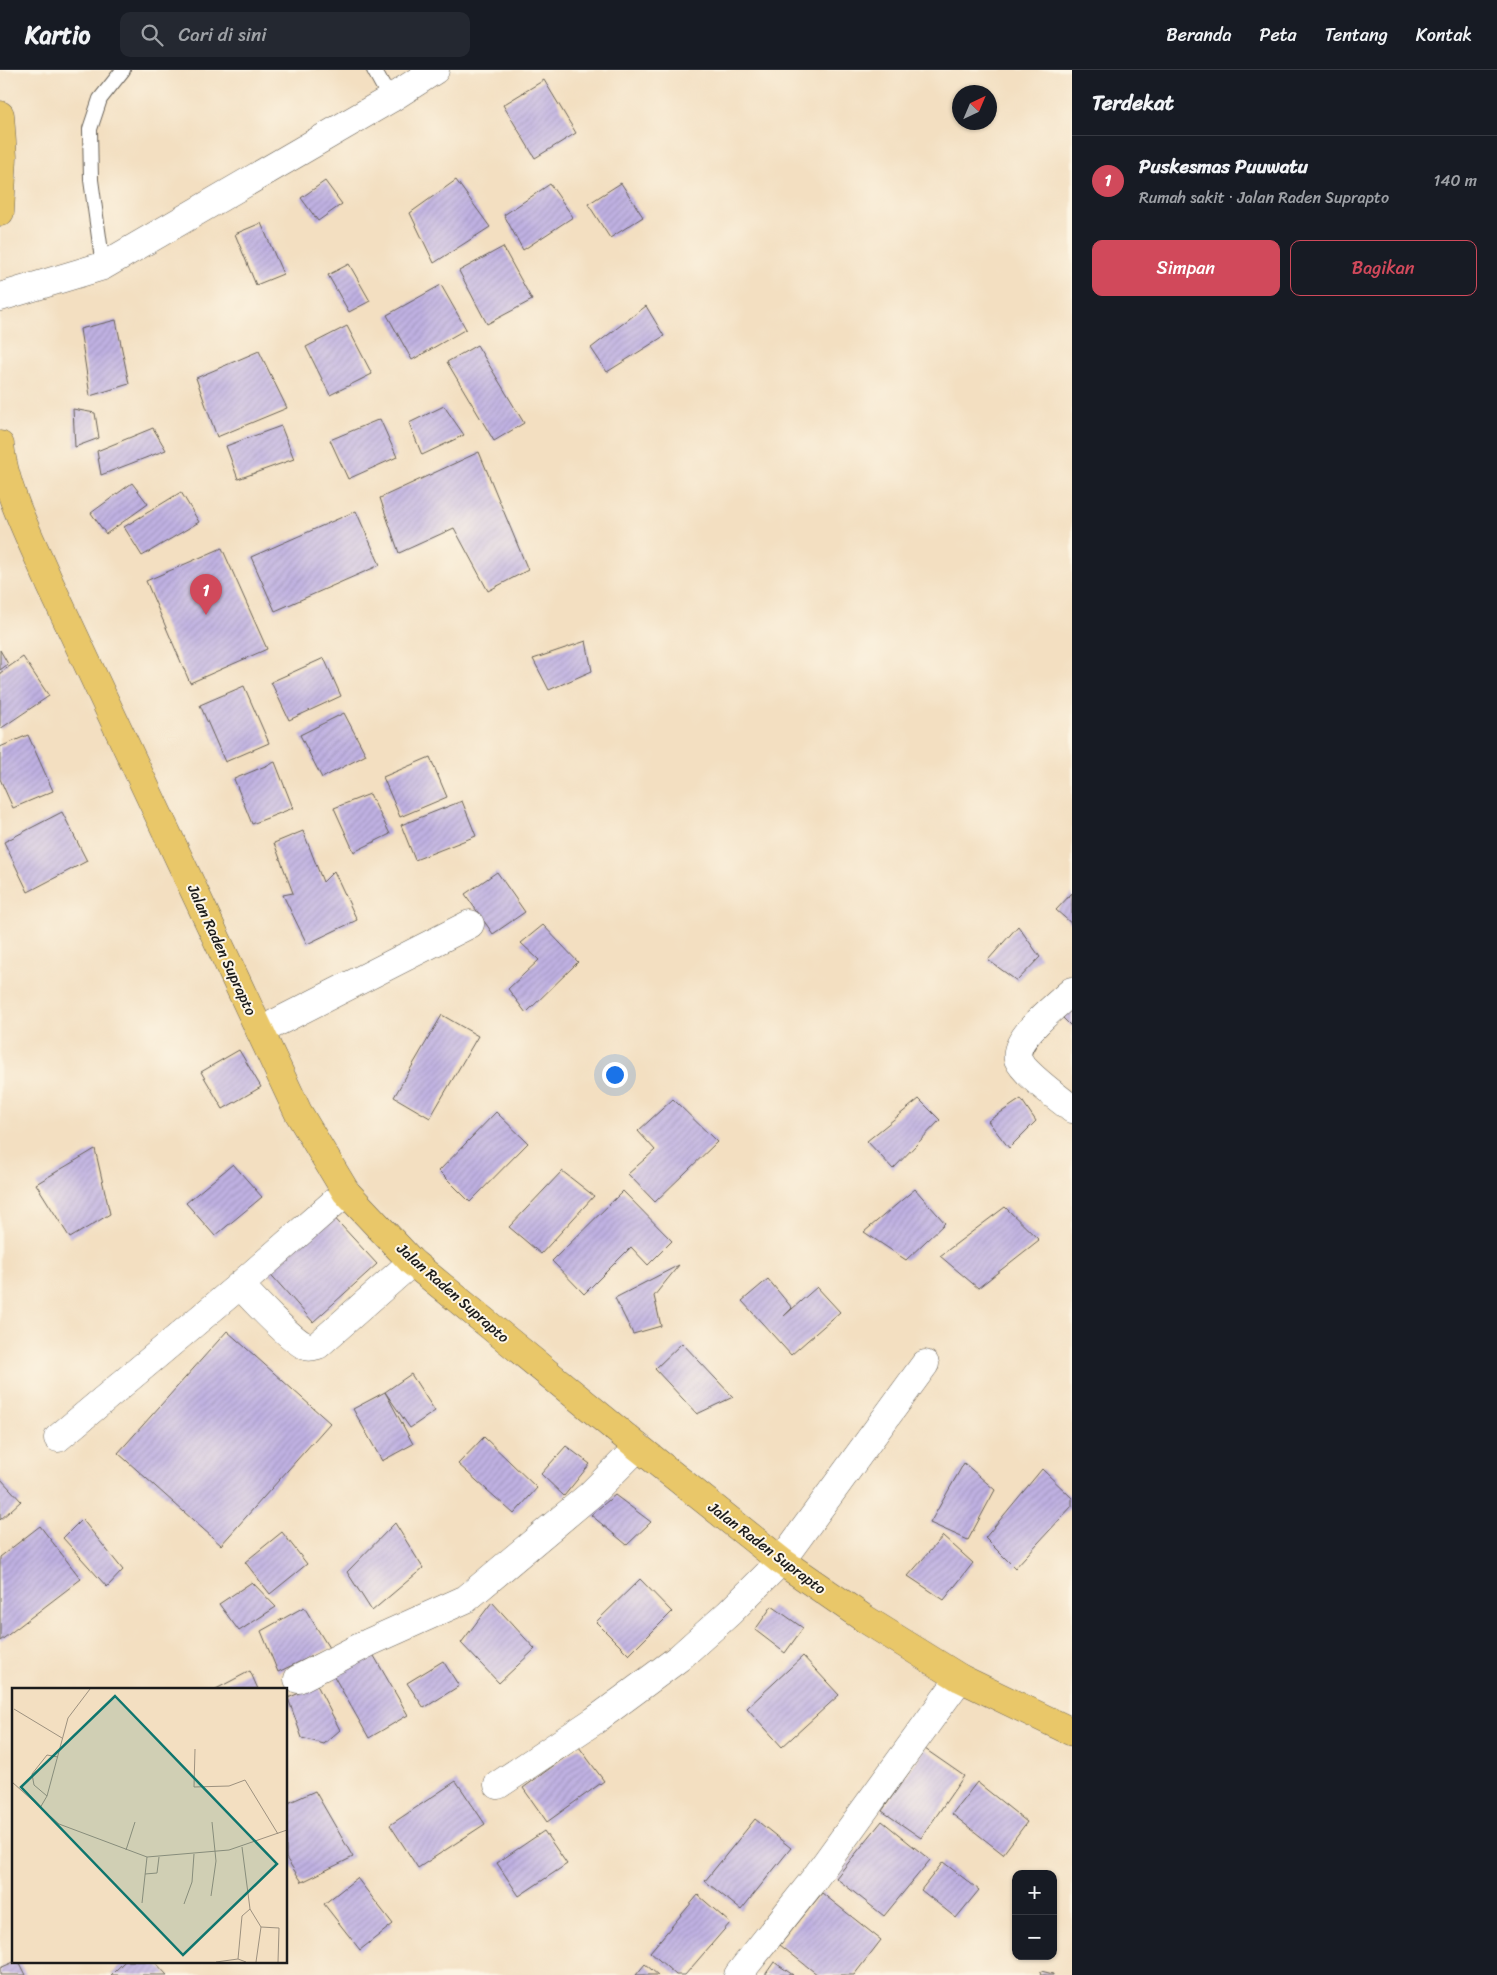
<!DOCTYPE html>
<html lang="id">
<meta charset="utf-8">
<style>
:root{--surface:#171b24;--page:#242831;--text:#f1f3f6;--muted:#9ea1a6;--line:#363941;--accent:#d1495b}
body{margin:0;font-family:Sriracha,sans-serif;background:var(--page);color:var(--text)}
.controls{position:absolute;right:15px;bottom:15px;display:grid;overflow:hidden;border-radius:10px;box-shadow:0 1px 4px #0004}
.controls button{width:45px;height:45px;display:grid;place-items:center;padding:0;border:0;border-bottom:1px solid var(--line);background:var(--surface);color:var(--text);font:25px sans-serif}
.compass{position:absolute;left:952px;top:15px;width:45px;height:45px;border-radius:50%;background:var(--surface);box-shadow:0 1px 4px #0004;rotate:44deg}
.you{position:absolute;left:614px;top:1004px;width:18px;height:18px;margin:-12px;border:4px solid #fff;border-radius:50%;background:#1a73e8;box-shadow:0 0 0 8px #1a73e833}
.badge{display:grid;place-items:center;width:32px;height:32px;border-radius:50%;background:var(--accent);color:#fff;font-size:16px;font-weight:700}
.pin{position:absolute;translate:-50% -41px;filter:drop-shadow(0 1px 2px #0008)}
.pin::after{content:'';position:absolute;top:26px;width:18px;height:15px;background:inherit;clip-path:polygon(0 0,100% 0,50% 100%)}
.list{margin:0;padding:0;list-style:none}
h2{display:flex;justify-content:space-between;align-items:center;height:65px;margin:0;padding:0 20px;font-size:21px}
h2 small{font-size:16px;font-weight:400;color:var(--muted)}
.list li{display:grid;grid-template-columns:32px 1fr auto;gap:15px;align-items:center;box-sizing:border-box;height:90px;padding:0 20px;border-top:1px solid var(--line)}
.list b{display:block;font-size:19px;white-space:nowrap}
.list p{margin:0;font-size:16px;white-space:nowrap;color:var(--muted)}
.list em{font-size:16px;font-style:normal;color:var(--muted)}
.actions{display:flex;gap:10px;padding:15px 20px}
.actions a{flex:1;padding:11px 0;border:1px solid var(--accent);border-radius:10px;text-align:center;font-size:18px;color:var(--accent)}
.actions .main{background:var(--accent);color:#fff}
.icon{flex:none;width:28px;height:28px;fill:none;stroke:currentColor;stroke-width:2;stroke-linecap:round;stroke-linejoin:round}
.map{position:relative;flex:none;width:1072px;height:1905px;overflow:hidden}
header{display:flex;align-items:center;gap:30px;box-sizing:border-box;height:70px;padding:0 25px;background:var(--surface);border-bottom:1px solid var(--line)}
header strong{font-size:24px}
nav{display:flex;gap:28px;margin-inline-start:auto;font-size:18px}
.search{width:350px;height:45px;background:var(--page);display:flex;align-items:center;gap:12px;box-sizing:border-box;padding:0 18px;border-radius:10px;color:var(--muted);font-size:19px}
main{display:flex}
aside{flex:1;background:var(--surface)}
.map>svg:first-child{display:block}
.building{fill:url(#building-hatch)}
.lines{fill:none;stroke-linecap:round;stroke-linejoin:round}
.service-casing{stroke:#676056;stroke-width:16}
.minor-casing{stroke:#676056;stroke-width:29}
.trunk-casing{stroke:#676056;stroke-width:29}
.service{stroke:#fff;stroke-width:14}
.minor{stroke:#fff;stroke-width:28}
.trunk{stroke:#e9c769;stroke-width:28}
.labels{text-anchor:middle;stroke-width:4;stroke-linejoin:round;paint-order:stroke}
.street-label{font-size:15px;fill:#1c1c1c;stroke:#fcf5e5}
.inset-road{fill:none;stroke:#9d917f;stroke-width:1}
.view{fill:#0f766e;fill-opacity:0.15;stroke:#0f766e;stroke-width:2.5}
.inset-edge{fill:none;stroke:#1c1c1c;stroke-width:2.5}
</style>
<header>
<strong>Kartio</strong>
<div class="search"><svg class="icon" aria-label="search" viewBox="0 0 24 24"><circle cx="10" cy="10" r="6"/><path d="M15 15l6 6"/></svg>Cari di sini</div>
<nav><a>Beranda</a><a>Peta</a><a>Tentang</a><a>Kontak</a></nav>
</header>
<main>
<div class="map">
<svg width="1072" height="1905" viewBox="0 0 1072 1905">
<defs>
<pattern id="building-hatch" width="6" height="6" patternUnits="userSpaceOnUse" patternTransform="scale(1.25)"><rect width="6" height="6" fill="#bfb1e2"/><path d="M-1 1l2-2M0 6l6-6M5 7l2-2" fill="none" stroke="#a498c1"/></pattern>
</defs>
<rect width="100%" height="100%" fill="#fcf5e5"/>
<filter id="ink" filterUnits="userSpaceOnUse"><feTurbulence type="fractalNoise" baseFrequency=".02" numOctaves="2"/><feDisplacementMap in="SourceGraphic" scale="10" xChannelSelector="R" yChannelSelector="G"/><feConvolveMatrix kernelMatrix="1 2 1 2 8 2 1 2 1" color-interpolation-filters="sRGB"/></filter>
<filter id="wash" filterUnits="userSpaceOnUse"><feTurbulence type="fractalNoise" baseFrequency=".0096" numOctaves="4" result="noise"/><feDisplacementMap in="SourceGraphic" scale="20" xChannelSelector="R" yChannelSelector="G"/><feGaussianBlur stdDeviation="1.12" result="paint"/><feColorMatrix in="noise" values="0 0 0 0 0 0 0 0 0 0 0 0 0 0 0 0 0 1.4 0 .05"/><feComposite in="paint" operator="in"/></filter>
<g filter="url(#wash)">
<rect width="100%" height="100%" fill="#f3dfc1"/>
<g id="blocks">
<g class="building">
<path d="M 544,10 L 576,63 L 535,88 L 503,35 Z"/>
<path d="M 456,110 L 490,157 L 434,193 L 410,143 Z"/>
<path d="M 325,111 L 342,134 L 318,151 L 301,128 Z"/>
<path d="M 621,113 L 643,147 L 610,168 L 588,134 Z"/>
<path d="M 550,114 L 573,147 L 523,180 L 504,145 Z"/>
<path d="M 261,153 L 283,204 L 256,215 L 235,164 Z"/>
<path d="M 503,177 L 532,230 L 487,254 L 459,201 Z"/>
<path d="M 349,194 L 370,231 L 349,242 L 328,205 Z"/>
<path d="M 441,215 L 466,259 L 412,290 L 387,245 Z"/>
<path d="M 646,236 L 664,266 L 607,302 L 591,278 Z"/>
<path d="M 116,250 L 129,314 L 90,326 L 80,259 Z"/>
<path d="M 347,256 L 372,304 L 330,325 L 306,277 Z"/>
<path d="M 477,275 L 524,353 L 494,371 L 447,292 Z"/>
<path d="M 259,281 L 287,338 L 217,367 L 196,308 Z"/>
<path d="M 444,336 L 464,365 L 422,385 L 409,353 Z"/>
<path d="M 73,339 L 95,343 L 99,368 L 75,377 Z"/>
<path d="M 380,349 L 397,387 L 348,409 L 330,370 Z"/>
<path d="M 281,356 L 294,389 L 238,409 L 226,376 Z"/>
<path d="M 153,358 L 166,380 L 101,405 L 97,381 Z"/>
<path d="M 479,382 L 528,500 L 488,521 L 454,458 L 399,483 L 380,428 Z"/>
<path d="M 132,413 L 148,434 L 106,464 L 91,443 Z"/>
<path d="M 181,422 L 199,452 L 142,486 L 124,457 Z"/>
<path d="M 356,441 L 380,495 L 275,541 L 251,487 Z"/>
<path d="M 222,478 L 267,579 L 190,613 L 146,511 Z"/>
<path d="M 586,571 L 592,601 L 549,620 L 533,589 Z"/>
<path d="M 0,580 L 8,594 L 0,600 Z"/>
<path d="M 23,587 L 49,626 L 0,659 L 0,603 Z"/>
<path d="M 324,588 L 341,626 L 289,650 L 271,612 Z"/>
<path d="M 244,616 L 269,673 L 225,692 L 200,635 Z"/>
<path d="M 344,643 L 366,685 L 322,708 L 300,665 Z"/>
<path d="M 28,665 L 53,721 L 13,738 L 0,709 L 0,677 Z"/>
<path d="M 430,687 L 447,727 L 400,747 L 383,707 Z"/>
<path d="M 275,692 L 293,738 L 252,754 L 234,709 Z"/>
<path d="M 370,724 L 390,764 L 354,782 L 334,738 Z"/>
<path d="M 462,731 L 476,766 L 415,790 L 401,755 Z"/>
<path d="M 62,742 L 87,791 L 28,822 L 4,772 Z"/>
<path d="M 303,761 L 323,812 L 334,801 L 357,850 L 307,874 L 283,825 L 293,823 L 274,773 Z"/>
<path d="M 497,802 L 525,842 L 493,864 L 465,824 Z"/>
<path d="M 1072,823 L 1072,854 L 1056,840 Z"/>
<path d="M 543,855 L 578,892 L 526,943 L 508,919 L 539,890 L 521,873 Z"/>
<path d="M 1018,856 L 1040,887 L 1017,911 L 988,890 Z"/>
<path d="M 1072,938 L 1072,957 L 1063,948 Z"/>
<path d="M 442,945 L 478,966 L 430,1048 L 394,1027 Z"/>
<path d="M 239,980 L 261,1017 L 223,1039 L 201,1002 Z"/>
<path d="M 673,1029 L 717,1072 L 655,1132 L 628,1104 L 655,1080 L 638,1061 Z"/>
<path d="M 919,1029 L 940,1050 L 893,1099 L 867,1071 Z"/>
<path d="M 1021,1029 L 1036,1051 L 1009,1078 L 988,1051 Z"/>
<path d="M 496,1042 L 528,1073 L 470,1132 L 439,1101 Z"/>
<path d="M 95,1079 L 110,1144 L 70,1168 L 36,1114 Z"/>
<path d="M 233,1094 L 262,1127 L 215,1166 L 186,1133 Z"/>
<path d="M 562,1101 L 594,1126 L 541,1184 L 509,1157 Z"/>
<path d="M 915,1119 L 945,1153 L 906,1190 L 864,1162 Z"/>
<path d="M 623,1121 L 672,1171 L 648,1195 L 631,1177 L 584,1224 L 552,1191 Z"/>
<path d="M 1005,1137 L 1039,1170 L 978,1218 L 940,1186 Z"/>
<path d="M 329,1142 L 377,1194 L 313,1252 L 266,1199 Z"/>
<path d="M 679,1195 L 654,1226 L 661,1256 L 633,1264 L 615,1228 Z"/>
<path d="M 768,1209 L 792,1238 L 784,1246 L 817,1217 L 840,1242 L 791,1285 L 742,1231 Z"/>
<path d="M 227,1261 L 330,1353 L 221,1475 L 118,1383 Z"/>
<path d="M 682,1273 L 733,1327 L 697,1344 L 655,1299 Z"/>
<path d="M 411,1304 L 435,1341 L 410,1358 L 385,1322 L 413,1374 L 382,1391 L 353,1339 L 385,1322 Z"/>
<path d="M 484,1367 L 537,1418 L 514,1444 L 458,1394 Z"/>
<path d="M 566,1376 L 590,1394 L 564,1426 L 541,1404 Z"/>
<path d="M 964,1393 L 995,1420 L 968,1470 L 930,1453 Z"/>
<path d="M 1042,1399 L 1072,1428 L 1072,1436 L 1015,1498 L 985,1468 Z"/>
<path d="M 0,1408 L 21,1431 L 0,1450 Z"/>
<path d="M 615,1425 L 651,1452 L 627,1475 L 591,1445 Z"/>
<path d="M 82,1449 L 123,1500 L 107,1517 L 63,1468 Z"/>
<path d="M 395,1453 L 423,1498 L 372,1541 L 347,1502 Z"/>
<path d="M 40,1456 L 81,1509 L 0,1571 L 0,1487 Z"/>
<path d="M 282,1462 L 307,1494 L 270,1524 L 245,1492 Z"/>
<path d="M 943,1466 L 973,1493 L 944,1530 L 908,1506 Z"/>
<path d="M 640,1509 L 672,1542 L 629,1585 L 596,1552 Z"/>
<path d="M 252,1512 L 276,1537 L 239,1561 L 219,1534 Z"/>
<path d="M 492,1532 L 535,1579 L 499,1613 L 461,1573 Z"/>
<path d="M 772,1536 L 803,1558 L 785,1583 L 755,1560 Z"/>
<path d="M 304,1537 L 329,1578 L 278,1602 L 261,1561 Z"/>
<path d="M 370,1579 L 408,1645 L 369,1668 L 331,1601 Z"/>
<path d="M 803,1586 L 839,1625 L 782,1677 L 747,1638 Z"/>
<path d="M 443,1591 L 459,1616 L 424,1638 L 407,1613 Z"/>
<path d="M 250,1601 L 258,1619 L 216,1619 Z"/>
<path d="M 317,1615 L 340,1660 L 324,1674 L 302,1668 L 288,1628 Z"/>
<path d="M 579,1677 L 604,1711 L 547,1752 L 523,1718 Z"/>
<path d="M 925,1679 L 964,1706 L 921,1768 L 882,1741 Z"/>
<path d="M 456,1711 L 485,1754 L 418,1798 L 390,1755 Z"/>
<path d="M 977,1712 L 1027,1752 L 1003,1784 L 952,1744 Z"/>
<path d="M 315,1721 L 353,1787 L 302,1812 L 286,1788 L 286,1734 Z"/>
<path d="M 755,1749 L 791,1778 L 741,1840 L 705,1811 Z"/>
<path d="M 882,1751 L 930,1790 L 884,1846 L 836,1808 Z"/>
<path d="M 544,1761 L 567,1794 L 519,1826 L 497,1793 Z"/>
<path d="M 943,1792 L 979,1820 L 956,1848 L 921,1820 Z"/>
<path d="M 357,1808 L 393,1854 L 360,1880 L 324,1834 Z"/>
<path d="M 822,1823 L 881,1870 L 854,1905 L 818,1905 L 780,1875 Z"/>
<path d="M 698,1825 L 730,1853 L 685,1905 L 676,1905 L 650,1882 Z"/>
<path d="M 16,1891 L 19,1891 L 26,1905 L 0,1905 L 0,1898 Z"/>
<path d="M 125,1891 L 154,1891 L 167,1905 L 111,1905 Z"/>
<path d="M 774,1892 L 793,1905 L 765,1905 Z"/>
<path d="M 645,1894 L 658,1905 L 636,1905 Z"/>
<path d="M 1041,1901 L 1053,1904 L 1053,1905 L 1040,1905 Z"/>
</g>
</g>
</g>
<g filter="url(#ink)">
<use href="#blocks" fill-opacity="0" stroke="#676056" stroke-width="1"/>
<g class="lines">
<defs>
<g id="service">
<path d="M 374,0 L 390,29"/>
<path d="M 103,196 L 91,110 L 90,59 L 100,29 L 123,0"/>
</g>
<g id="minor">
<path d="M 0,227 L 103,196 L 390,29 L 435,0"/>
<path d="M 1072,921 C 1058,934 1012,969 1018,989 C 1024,1004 1059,1028 1072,1039"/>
<path d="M 260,961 L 470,854"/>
<path d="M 240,1215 C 252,1228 293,1272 306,1276 C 310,1278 314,1276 318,1275 L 412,1192"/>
<path d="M 58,1368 L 240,1215 L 346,1122"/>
<path d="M 298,1609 L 370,1572 L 466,1529 L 590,1425 L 638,1377"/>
<path d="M 498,1715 L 594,1651 L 679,1588 L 729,1543 L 781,1491 L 925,1294"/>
<path d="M 738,1905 L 812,1812 L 960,1608"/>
</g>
<g id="trunk">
<path d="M 0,45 L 3,87 L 0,142"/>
<path d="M 0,375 C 5,422 32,471 50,514 L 298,1042 L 346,1122 L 412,1192 L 638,1377 L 781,1491 L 865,1549 L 960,1608 L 1072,1662"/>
</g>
</defs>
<use href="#service" class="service-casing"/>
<use href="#minor" class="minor-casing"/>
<use href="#trunk" class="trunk-casing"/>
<use href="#service" class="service"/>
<use href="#minor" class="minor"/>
<use href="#trunk" class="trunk"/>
</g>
</g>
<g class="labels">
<g class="street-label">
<text transform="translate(222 880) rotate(65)" y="5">Jalan Raden Suprapto</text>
<text transform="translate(453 1223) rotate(41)" y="5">Jalan Raden Suprapto</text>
<text transform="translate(767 1478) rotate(37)" y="5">Jalan Raden Suprapto</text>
</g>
</g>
<g transform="translate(12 1618)">
<rect width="275" height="275" fill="#f3dfc1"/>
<path class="inset-road" d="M 2,21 L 50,50M 183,61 L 182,99 L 217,98 L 233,92 L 266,146M 0,94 L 47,136 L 135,169 L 217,162 L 275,142M 35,108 L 22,97 L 20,86 L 35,67 L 46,69M 28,120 L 35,108 L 56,30 L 78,1M 230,159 L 238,221 L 249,239 L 244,274M 114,162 L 123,134M 133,186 L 145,185 L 147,169M 199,208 L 204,173 L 200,134M 130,215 L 135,169M 172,216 L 180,194 L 182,166M 249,239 L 267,240 L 266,274M 204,274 L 226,271M 234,274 L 226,271 L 230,228 L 238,221"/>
<path class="view" d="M 103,8 L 265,176 L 171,267 L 9,99 Z"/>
<rect width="275" height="275" class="inset-edge"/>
</g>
</svg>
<div class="controls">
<button>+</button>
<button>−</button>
</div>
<svg class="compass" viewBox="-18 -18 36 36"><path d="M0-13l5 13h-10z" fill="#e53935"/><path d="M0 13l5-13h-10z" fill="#9ea1a6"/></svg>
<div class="you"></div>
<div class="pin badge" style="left:206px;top:545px">1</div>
</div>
<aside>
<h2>Terdekat<small></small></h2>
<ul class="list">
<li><span class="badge">1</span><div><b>Puskesmas Puuwatu</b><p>Rumah sakit · Jalan Raden Suprapto</p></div><em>140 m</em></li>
</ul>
<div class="actions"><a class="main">Simpan</a><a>Bagikan</a></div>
</aside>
</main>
